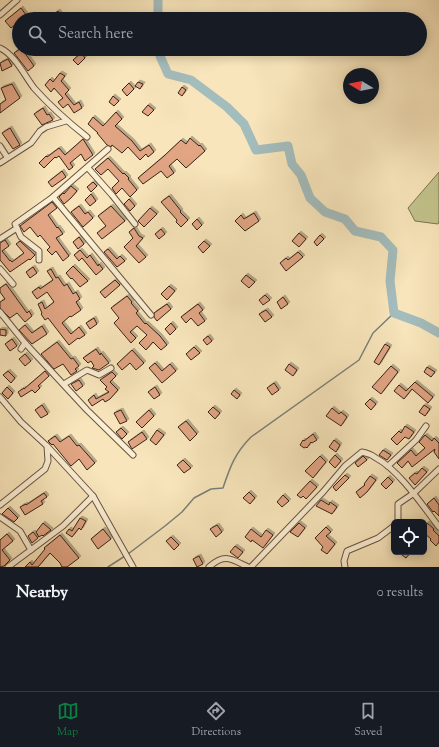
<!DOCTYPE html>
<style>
:root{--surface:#171b24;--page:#242831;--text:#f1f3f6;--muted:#9ea1a6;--line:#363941;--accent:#0b8043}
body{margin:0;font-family:"Sorts Mill Goudy",serif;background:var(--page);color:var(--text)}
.controls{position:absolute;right:12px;bottom:12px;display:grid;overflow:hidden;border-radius:6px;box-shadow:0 2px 10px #0003}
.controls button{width:36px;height:36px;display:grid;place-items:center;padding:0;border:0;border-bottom:1px solid var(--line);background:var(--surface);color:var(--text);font:20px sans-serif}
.compass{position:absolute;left:343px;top:68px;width:36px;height:36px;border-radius:50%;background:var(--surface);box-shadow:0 2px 10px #0003;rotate:280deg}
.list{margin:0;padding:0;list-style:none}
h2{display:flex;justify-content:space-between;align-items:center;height:52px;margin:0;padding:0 16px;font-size:17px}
h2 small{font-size:13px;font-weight:400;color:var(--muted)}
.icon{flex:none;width:22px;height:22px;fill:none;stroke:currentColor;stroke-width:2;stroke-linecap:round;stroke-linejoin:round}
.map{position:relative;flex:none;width:439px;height:567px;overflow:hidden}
.search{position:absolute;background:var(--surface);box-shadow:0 2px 10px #0003;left:12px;right:12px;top:12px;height:44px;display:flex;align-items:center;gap:10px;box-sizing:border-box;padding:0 14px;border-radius:22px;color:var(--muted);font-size:15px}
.sheet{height:124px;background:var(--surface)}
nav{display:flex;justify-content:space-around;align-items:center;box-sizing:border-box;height:56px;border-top:1px solid var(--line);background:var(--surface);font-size:11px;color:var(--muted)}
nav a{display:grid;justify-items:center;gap:2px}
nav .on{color:var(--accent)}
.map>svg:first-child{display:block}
.green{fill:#c2c38c;stroke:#7e7352}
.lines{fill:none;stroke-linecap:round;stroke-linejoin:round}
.stream{stroke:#797f7a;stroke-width:1.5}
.river{stroke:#a3bcbc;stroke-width:9}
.building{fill:#e1a583;stroke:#392318;filter:url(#shadow)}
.minor-casing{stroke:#695441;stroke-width:7}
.minor{stroke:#faeed3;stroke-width:5}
</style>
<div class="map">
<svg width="439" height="567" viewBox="0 0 439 567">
<defs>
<filter id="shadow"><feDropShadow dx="2" dy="-2" stdDeviation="0" flood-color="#0004"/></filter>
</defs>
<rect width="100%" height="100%" fill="#f8e5bb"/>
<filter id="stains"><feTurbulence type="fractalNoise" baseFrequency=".005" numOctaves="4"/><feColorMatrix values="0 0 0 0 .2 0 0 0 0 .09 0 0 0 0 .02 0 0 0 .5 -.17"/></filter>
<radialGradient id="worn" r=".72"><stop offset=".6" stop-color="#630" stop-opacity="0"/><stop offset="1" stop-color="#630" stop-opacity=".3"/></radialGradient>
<path class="green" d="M 439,172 L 439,221 L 438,224 L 415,221 L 408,208 Z"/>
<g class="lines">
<g class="stream">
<path d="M 128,554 L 165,526 L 182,512 L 194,498 L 211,489 L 223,488 C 230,467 235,453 251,437 L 359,360 L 373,333 L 394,313"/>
<path d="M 108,567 L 125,556"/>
</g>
<g class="river">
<path d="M 158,19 L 158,0"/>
<path d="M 160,49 L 160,56 L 168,74 L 191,80 L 227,107 L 244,124 L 256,150 L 288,146 L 292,164 L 301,175 L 310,198 L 325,212 L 345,219 L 355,231 L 381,237 L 393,250 L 390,281 L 394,313 L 421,323 L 439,333"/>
</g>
</g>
<g class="building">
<path d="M 21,8 L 26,15 L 21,19 L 19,19 L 18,23 L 11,28 L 5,21 Z"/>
<path d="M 58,11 L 64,19 L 48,19 Z"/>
<path d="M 20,49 L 22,49 L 34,66 L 28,71 L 14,53 Z"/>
<path d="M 81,53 L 85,58 L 78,65 L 73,60 Z"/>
<path d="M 8,59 L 12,66 L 2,71 L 0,63 Z"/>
<path d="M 60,73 L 65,76 L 61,81 L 69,90 L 65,94 L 74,105 L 79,102 L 82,108 L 74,113 L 68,104 L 63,108 L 58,102 L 63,98 L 54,88 L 51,92 L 45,85 L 50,79 L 53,82 Z"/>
<path d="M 138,82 L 143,84 L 140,89 L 135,86 Z"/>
<path d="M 129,83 L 134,89 L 127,96 L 122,90 Z"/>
<path d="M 12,84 L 20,98 L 0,113 L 0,104 L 6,100 L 1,88 Z"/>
<path d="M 182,87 L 186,90 L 182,96 L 178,93 Z"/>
<path d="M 113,96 L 119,101 L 114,106 L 109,102 Z"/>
<path d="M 148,105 L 154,110 L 148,116 L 142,112 Z"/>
<path d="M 43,108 L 47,115 L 49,114 L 53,120 L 42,125 L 34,114 Z"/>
<path d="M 116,112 L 122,119 L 115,126 L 132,141 L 140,151 L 149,145 L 154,152 L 148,157 L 146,154 L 140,160 L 128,147 L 122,153 L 112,145 L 111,147 L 107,145 L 97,133 L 98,133 L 88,124 L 93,117 L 103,126 Z"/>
<path d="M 10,128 L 20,145 L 13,149 L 2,133 Z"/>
<path d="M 190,138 L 199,146 L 200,145 L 205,151 L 186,168 L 177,159 L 169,166 L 174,173 L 167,178 L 161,171 L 143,184 L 138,178 L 164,156 L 181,140 L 186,144 Z"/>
<path d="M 83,139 L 93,155 L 85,161 L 81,154 L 70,163 L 73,167 L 69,170 L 59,156 L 56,158 L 55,157 L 44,168 L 39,163 L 46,156 L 47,157 L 59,148 L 65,155 Z"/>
<path d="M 108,158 L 123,174 L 124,173 L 129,178 L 128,179 L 137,190 L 130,197 L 122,188 L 116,194 L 112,188 L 119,181 L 108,169 L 101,175 L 95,169 Z"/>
<path d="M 62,171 L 66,177 L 52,187 L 48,182 Z"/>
<path d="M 93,182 L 97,186 L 91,192 L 87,187 Z"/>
<path d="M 71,186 L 77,191 L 71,198 L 64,204 L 59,197 L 63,193 L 64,194 Z"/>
<path d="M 91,194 L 96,201 L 90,206 L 85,200 Z"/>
<path d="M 169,196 L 181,211 L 180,212 L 188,220 L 181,227 L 176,222 L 177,220 L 161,202 Z"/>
<path d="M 129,199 L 135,206 L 130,211 L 124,204 Z"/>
<path d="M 52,202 L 57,208 L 48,215 L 57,228 L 58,227 L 63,234 L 56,238 L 69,256 L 63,261 L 56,251 L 52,255 L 47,250 L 50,247 L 40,235 L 38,237 L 30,227 L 24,232 L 20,226 Z"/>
<path d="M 79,206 L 85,214 L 88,212 L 93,218 L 83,227 L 71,212 Z"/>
<path d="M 111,206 L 125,221 L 102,239 L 97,233 L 106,226 L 98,216 Z"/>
<path d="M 150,208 L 157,214 L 144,227 L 138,221 Z"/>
<path d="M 254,213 L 259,221 L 245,231 L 235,221 L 241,215 L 244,219 Z"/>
<path d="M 197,219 L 202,225 L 197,230 L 192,224 Z"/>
<path d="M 134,228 L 139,236 L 143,238 L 136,246 L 146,257 L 139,263 L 124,247 L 133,238 L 129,232 Z"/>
<path d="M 161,229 L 165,234 L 159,239 L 155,234 Z"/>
<path d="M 299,233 L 306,239 L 299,247 L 292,241 Z"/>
<path d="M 320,235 L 324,239 L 317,246 L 314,242 Z"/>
<path d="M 79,237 L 84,244 L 78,249 L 73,242 Z"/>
<path d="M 5,240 L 9,246 L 2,251 L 10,261 L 10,260 L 12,262 L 24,253 L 16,244 L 20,241 L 35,255 L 30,260 L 29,259 L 10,272 L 0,260 L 0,243 Z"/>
<path d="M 204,241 L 210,246 L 203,253 L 198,247 Z"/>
<path d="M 108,249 L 117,259 L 120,256 L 125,261 L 117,267 L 104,252 Z"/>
<path d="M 80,250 L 87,258 L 90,255 L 98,266 L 99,264 L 103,269 L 96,275 L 82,258 L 79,261 L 74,255 Z"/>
<path d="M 298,252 L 303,257 L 286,271 L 280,263 L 286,258 L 288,260 Z"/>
<path d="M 73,266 L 88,281 L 80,287 L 72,278 L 71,279 L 66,273 Z"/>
<path d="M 33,267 L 37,273 L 30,278 L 26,272 Z"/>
<path d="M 51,269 L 56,278 L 58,277 L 64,286 L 67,284 L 73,294 L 76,292 L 80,299 L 76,302 L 81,310 L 71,317 L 70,316 L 62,323 L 71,334 L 79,327 L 85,335 L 79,339 L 78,338 L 69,345 L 48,318 L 45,320 L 41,314 L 42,313 L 38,304 L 42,302 L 45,309 L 54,302 L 47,292 L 37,299 L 32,292 L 39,287 L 40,289 L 53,280 L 47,271 Z"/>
<path d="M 246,275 L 255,282 L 249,288 L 241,281 Z"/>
<path d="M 115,280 L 120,285 L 105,298 L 100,292 Z"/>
<path d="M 6,284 L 27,313 L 29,311 L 32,316 L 25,322 L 17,313 L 10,318 L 0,308 L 0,302 L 5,299 L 0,292 L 0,288 Z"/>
<path d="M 169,286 L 175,291 L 167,300 L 161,294 Z"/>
<path d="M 265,295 L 270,300 L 263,305 L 259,300 Z"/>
<path d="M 127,296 L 132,302 L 131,303 L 138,311 L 136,313 L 145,324 L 146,323 L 160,336 L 167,345 L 161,350 L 153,342 L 146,350 L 139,343 L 147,335 L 137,326 L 130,332 L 136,338 L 131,343 L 114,323 L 119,318 L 111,308 Z"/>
<path d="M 283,297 L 288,304 L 281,309 L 277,302 Z"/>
<path d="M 167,304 L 171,309 L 157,321 L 154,317 L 154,313 Z"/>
<path d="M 198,304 L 203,310 L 199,313 L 205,321 L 198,326 L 191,318 L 186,323 L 181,317 Z"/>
<path d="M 266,310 L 272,317 L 265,322 L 259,314 Z"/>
<path d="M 94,318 L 97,324 L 90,329 L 86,323 Z"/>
<path d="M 171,323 L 176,329 L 170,335 L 165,329 Z"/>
<path d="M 25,325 L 32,333 L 42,326 L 47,334 L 32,344 L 19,330 Z"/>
<path d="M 0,329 L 6,330 L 6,336 L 0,335 Z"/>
<path d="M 208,336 L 212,341 L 207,345 L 203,340 Z"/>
<path d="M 12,339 L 17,346 L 10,351 L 5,344 Z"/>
<path d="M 57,342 L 71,359 L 73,358 L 79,366 L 75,369 L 77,371 L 71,375 L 63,364 L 54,369 L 41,354 Z"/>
<path d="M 385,344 L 390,347 L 379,365 L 374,362 Z"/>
<path d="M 194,347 L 200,353 L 191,360 L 186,354 Z"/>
<path d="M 96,349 L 100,355 L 101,353 L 109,363 L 99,370 L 92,368 L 94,366 L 91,361 L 88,363 L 83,358 Z"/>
<path d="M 132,350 L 144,363 L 136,370 L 130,363 L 122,370 L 117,364 Z"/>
<path d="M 25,354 L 31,361 L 25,366 L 19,359 Z"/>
<path d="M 155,363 L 162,371 L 170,364 L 176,371 L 162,383 L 149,368 Z"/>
<path d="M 289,364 L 297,370 L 293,376 L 285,370 Z"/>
<path d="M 391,366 L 398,372 L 381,394 L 372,387 Z"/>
<path d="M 427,367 L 435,372 L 431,377 L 424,372 Z"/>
<path d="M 8,371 L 15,378 L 11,383 L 3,375 Z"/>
<path d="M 45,371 L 49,376 L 38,386 L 40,388 L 35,393 L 32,390 L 21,397 L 18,392 L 24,388 L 24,389 Z"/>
<path d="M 112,372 L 116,376 L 110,382 L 118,390 L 110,399 L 105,402 L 103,399 L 92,406 L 88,400 L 94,395 L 96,399 L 109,392 L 105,389 L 107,387 L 100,380 Z"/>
<path d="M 79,380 L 83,386 L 76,391 L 71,384 Z"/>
<path d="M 415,382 L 433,397 L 428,403 L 412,389 L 404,399 L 394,391 L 399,385 L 406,391 Z"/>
<path d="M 274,383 L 279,390 L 272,395 L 267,388 Z"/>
<path d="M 7,387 L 13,393 L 8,399 L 2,393 Z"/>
<path d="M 155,387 L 160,395 L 154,399 L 148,392 Z"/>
<path d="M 234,390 L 240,395 L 237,399 L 231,394 Z"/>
<path d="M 370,399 L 376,404 L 371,410 L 365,404 Z"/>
<path d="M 42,405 L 48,414 L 41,418 L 35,410 Z"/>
<path d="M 424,405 L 430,409 L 425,416 L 419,412 Z"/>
<path d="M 213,407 L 220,413 L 215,419 L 208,412 Z"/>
<path d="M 332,408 L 339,414 L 341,412 L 347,417 L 341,426 L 326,416 Z"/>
<path d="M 121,410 L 127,421 L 120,424 L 114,413 Z"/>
<path d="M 149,410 L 154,416 L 142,428 L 136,422 Z"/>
<path d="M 186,421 L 197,434 L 190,441 L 178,427 Z"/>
<path d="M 405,426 L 414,432 L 409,439 L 405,437 L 397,445 L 391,439 L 399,431 L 401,433 Z"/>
<path d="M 121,428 L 127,434 L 122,439 L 116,432 Z"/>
<path d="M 157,430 L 164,435 L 156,445 L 150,440 Z"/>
<path d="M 142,432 L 147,439 L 132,449 L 128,442 Z"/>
<path d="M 313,434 L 317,440 L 312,443 L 311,442 L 307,448 L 306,447 L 304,448 L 300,445 L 303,440 L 304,441 Z"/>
<path d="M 425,435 L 432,441 L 434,438 L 439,443 L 439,459 L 434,452 L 435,449 L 412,467 L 408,461 L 402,468 L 397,463 L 411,450 L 416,456 L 425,448 L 419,442 Z"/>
<path d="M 55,436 L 60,442 L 69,436 L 77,446 L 79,445 L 95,463 L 87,470 L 79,459 L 71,466 L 53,444 L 52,445 L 48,441 Z"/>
<path d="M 334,440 L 340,445 L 336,452 L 329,447 Z"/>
<path d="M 383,450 L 391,455 L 387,460 L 379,455 Z"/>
<path d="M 335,455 L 341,461 L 335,468 L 329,462 Z"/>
<path d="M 320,456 L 326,462 L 313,478 L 305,471 Z"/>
<path d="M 363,456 L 367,460 L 358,467 L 355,463 Z"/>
<path d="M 183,460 L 191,468 L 184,473 L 177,465 Z"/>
<path d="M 422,468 L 427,472 L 415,485 L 409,478 L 415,473 L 417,474 Z"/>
<path d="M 345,475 L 349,478 L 336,491 L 333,487 Z"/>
<path d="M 370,476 L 376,480 L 367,492 L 360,498 L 356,492 L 365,485 L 364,484 Z"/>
<path d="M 388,477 L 393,482 L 386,489 L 381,484 Z"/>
<path d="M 310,481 L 317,487 L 306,499 L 303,496 L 301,498 L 297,495 Z"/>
<path d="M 249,492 L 255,498 L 250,504 L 243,498 Z"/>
<path d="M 44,493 L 47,497 L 41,501 L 43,504 L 25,515 L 20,507 L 26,504 L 26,505 Z"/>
<path d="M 283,495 L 289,501 L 282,507 L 277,502 Z"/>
<path d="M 434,498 L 439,505 L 439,516 L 434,511 L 433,512 L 427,504 Z"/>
<path d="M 321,500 L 329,505 L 330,502 L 337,507 L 332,514 L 316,506 Z"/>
<path d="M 8,508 L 18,518 L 14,522 L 2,514 Z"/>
<path d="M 80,518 L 86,521 L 81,530 L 79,528 L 72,537 L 66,533 L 69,529 L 72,531 Z"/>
<path d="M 43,523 L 51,530 L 43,536 L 42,535 L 39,537 L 36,532 Z"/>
<path d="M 299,523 L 305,528 L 298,537 L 290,532 Z"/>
<path d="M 427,523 L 434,529 L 433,530 L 439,536 L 439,542 L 436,546 L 430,540 L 431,539 L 424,533 L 424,527 Z"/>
<path d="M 217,525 L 222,532 L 216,537 L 210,529 Z"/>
<path d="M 326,527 L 331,532 L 326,536 L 335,544 L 327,554 L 321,550 L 323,547 L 315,538 Z"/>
<path d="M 103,529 L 111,539 L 98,549 L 91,539 Z"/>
<path d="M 251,529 L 261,537 L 266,530 L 273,535 L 263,548 L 252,540 L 251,542 L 245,537 Z"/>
<path d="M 33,532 L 38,538 L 32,543 L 28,536 Z"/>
<path d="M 7,534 L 13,541 L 2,550 L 10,560 L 4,566 L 0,567 L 0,540 Z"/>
<path d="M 60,535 L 79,558 L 67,567 L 62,567 L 60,563 L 50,553 L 38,567 L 25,567 L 30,562 L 32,565 L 45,549 L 44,548 Z"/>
<path d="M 171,537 L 179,545 L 174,550 L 166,541 Z"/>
<path d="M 235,546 L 243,552 L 238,558 L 230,552 Z"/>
<path d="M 398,552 L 411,552 L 406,558 Z"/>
<path d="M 199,556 L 203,564 L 197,567 L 193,559 Z"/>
</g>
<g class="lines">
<defs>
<g id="minor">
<path d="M 0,15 L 17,0"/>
<path d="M 0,48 C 15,55 24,75 34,88 C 50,106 68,122 87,137"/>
<path d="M 0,146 L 7,157"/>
<path d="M 0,163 L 31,143 L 40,131 L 46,127 L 66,121"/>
<path d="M 88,168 L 112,195 L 135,224"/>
<path d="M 53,197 L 151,315"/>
<path d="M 0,239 L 17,228"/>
<path d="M 39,260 L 39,251 L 21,237 L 15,224 L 53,197 L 108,149"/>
<path d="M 0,269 L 13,284"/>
<path d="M 0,312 L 25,343 L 87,410 L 133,455"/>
<path d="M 21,349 L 25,343"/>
<path d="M 64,384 L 87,370 L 99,375 L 111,368"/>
<path d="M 0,397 L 21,422 L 47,446 L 93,496 L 133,567"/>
<path d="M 388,466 L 416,440 L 426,426"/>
<path d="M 0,505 L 45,469 L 48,461 L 47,446"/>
<path d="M 0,517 L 20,531 L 31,550"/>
<path d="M 398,522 L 398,504 L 414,493 L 439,469"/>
<path d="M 8,567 L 63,526 L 93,496"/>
<path d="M 209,567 C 225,553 231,559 248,567"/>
<path d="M 251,567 L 323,492 L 345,466 L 362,452 C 367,453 372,455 376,458 C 399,470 423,506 439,527"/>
<path d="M 345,567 L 344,561 L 347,551 L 378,538 L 394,526"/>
</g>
</defs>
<use href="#minor" class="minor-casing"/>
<use href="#minor" class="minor"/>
</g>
<rect width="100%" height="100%" filter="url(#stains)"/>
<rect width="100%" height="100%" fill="url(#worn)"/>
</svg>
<div class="controls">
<button><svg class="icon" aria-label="locate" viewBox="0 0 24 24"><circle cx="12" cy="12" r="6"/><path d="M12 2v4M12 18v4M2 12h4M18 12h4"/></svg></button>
</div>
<svg class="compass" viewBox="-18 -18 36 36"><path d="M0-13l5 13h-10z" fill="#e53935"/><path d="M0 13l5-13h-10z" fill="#9ea1a6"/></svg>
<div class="search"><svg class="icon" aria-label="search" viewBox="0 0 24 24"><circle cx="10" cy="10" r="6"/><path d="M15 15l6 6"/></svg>Search here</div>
</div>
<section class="sheet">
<h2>Nearby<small>0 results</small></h2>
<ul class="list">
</ul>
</section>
<nav>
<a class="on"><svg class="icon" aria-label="map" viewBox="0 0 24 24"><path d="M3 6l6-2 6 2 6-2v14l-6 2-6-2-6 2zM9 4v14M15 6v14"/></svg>Map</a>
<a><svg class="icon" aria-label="directions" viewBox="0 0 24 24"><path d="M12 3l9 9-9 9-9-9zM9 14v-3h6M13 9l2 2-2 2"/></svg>Directions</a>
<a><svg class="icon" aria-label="saved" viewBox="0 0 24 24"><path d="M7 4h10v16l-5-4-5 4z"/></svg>Saved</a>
</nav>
